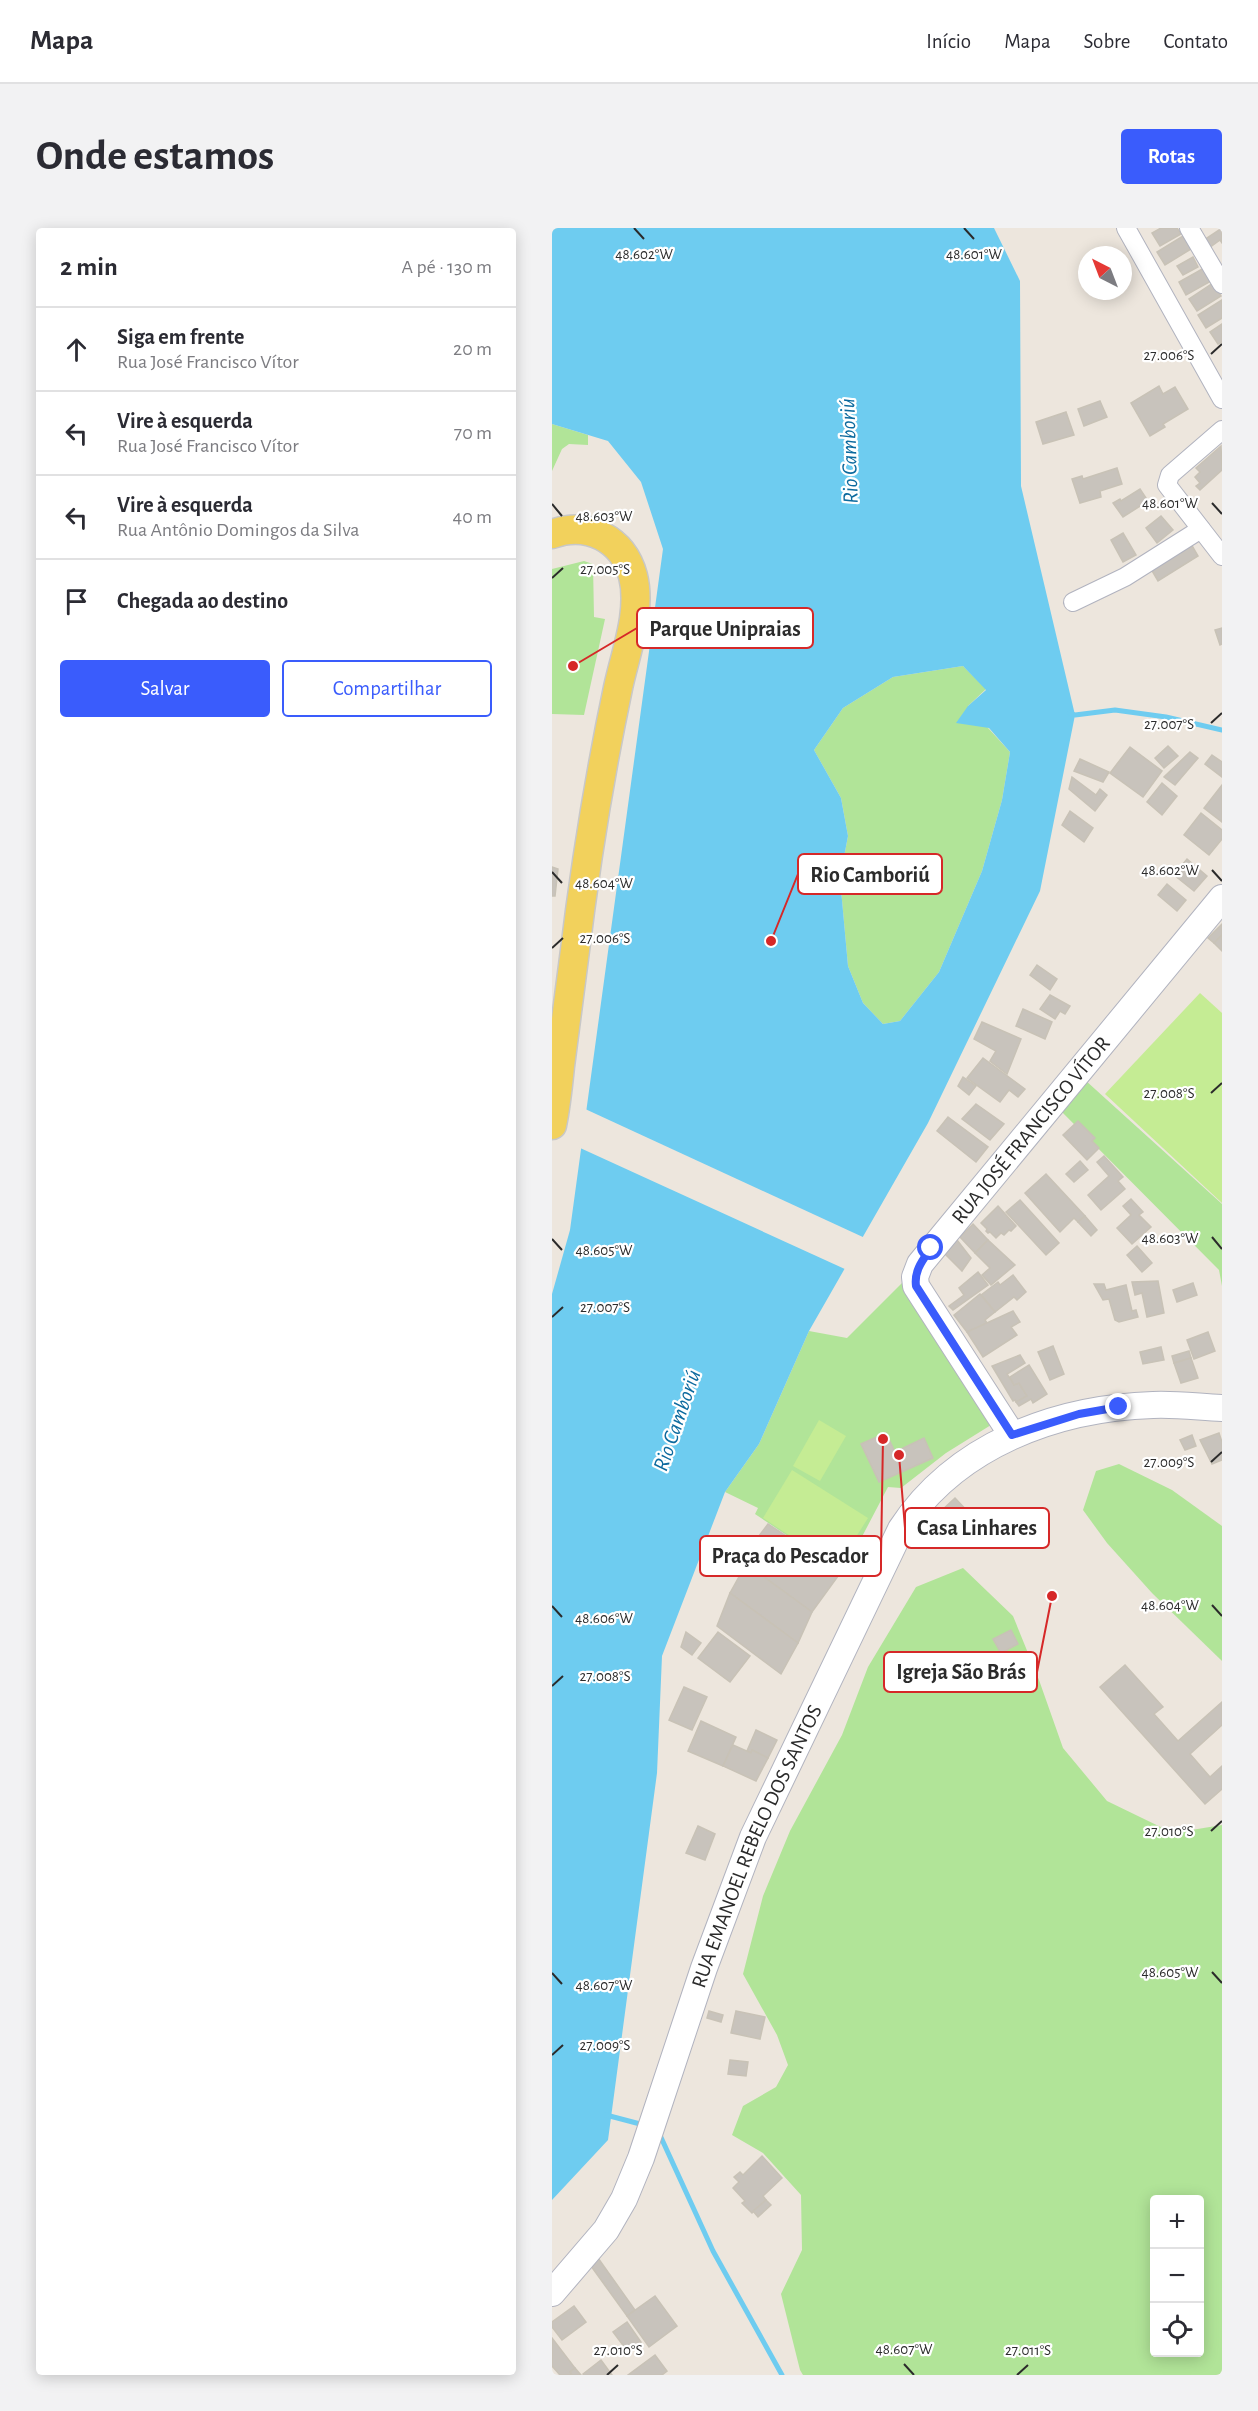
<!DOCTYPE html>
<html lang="pt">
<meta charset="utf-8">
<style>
:root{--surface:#fff;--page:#f2f2f3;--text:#2b2b33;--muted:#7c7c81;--line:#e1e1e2;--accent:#3a5cfc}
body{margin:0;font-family:"Alegreya Sans",sans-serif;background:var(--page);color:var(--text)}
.controls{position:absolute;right:18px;bottom:18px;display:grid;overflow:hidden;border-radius:6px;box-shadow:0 3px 15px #0003}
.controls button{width:54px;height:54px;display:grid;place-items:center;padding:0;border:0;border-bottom:2px solid var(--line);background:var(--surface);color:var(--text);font:30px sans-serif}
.compass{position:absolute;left:526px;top:18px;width:54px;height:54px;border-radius:50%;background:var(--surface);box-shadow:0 3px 15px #0003;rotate:318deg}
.stop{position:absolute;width:18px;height:18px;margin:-14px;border:4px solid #3a5cfc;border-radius:50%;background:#fff}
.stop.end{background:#3a5cfc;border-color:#fff;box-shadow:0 2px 6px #0008}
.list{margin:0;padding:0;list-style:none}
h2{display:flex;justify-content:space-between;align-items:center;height:78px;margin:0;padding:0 24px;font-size:26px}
h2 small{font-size:20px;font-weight:400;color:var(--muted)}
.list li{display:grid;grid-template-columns:39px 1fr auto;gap:18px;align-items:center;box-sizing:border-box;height:84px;padding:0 24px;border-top:2px solid var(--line)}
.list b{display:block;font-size:22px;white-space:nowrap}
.list p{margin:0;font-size:20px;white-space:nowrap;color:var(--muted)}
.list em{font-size:20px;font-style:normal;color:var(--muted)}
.actions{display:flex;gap:12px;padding:18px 24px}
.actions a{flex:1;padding:14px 0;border:2px solid var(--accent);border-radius:6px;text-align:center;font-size:21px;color:var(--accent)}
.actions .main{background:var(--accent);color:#fff}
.icon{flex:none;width:33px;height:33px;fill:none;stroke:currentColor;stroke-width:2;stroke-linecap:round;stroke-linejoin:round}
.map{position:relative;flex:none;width:670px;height:2147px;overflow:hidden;border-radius:6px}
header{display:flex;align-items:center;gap:36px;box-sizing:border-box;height:84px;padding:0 30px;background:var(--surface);border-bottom:2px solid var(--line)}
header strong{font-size:28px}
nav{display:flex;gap:33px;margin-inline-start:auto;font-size:21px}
.intro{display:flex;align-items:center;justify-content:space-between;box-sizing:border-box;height:144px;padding:0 36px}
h1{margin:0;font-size:42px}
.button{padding:15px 27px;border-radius:6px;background:var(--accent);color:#fff;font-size:21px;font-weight:700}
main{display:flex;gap:36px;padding:0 36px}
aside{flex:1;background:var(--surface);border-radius:6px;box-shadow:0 3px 15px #0003}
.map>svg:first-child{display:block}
.green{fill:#b1e498;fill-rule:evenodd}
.pitch{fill:#c5ec94}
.water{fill:#6eccf0;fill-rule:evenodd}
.pier{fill:#ede6dd}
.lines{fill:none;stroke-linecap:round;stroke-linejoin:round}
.stream{stroke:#6eccf0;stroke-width:5}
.building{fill:#c8c3bc;stroke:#c8c2b6;stroke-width:1.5}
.minor-casing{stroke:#b1b3bf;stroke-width:20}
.secondary-casing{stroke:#b1b3bf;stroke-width:28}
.primary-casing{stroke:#c8c8c8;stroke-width:31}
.minor{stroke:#fff;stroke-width:18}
.secondary{stroke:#fff;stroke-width:26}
.primary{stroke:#f2d15c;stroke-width:28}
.route{stroke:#3a5cfc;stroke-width:8}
.ticks{fill:none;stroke:#2b2b2b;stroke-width:2}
.labels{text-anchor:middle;stroke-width:4.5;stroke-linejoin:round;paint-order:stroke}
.street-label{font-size:21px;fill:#2b2b2b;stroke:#fff}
.water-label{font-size:22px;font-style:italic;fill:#0c6a9e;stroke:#fff}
.ticks-label{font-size:15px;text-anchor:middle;fill:#2b2b2b;stroke:#fff;stroke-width:4.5;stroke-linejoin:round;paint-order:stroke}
.leader{fill:none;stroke:#d62828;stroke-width:2}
.callout-dot{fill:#d62828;stroke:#fff;stroke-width:2}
.callout{fill:#fff;stroke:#d62828;stroke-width:2}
.callout-label{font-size:22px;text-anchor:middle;font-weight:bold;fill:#2b2b2b}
</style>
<header>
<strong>Mapa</strong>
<nav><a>Início</a><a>Mapa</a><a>Sobre</a><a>Contato</a></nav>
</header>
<div class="intro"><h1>Onde estamos</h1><a class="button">Rotas</a></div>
<main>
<aside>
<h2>2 min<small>A pé · 130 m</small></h2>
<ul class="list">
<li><svg class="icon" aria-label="ahead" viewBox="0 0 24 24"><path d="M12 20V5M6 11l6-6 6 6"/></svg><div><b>Siga em frente</b><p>Rua José Francisco Vítor</p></div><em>20 m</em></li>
<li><svg class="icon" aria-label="left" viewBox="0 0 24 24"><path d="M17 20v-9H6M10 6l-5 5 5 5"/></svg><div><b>Vire à esquerda</b><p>Rua José Francisco Vítor</p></div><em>70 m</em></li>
<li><svg class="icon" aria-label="left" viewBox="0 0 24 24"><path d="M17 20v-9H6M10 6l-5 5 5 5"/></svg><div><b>Vire à esquerda</b><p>Rua Antônio Domingos da Silva</p></div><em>40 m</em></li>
<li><svg class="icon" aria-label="arrive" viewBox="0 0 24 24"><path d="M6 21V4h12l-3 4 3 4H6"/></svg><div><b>Chegada ao destino</b></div></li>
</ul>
<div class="actions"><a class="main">Salvar</a><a>Compartilhar</a></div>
</aside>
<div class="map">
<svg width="670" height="2147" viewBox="0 0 670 2147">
<rect width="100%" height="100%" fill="#ede6dd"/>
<g class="green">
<path d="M 0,196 L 36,207 L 36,217 L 17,216 L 10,221 L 0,243 Z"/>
<path d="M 32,333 L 41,336 L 42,389 L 53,391 L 32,487 L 0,486 L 0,341 Z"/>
<path d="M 411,438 L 434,461 L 416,478 L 458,524 L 450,572 L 430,643 L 387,744 L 348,793 L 331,796 L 311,775 L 296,738 L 288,650 L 296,608 L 289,570 L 262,522 L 291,480 L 341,449 Z"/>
<path d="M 533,852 L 670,976 L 670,1058 L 667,1042 L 507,881 Z"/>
<path d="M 351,1054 L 439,1197 L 394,1225 L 349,1260 L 336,1259 L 291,1345 L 203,1286 L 206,1280 L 173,1264 L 207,1216 L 257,1103 L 295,1110 Z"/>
<path d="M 567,1236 L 620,1262 L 670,1298 L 670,1433 L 600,1365 L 555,1315 L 531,1282 L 544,1243 Z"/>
<path d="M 411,1340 L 461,1388 L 487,1452 L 511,1520 L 555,1573 L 621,1605 L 670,1597 L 670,2147 L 251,2147 L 248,2142 L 229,2066 L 250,2022 L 249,1967 L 211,1925 L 180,1907 L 191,1878 L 224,1859 L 236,1837 L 225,1807 L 191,1746 L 211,1668 L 238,1603 L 290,1507 L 316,1439 L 364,1359 ZM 602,1972 L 648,1972 L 648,2124 L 602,2124 Z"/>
</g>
<g class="pitch">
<path d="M 648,765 L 670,785 L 670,975 L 553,866 Z"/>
<path d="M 267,1192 L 294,1208 L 268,1253 L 241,1238 Z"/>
<path d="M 240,1242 L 316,1290 L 285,1339 L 211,1290 Z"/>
</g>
<path class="water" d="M 0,0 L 442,0 L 468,53 L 469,258 L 523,487 L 488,663 L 376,895 L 257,1103 L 207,1216 L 173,1264 L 110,1428 L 105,1545 L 56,1912 L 0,1972 L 0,1066 L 18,1002 L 111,321 L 89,254 L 56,213 L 0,196 ZM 411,438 L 434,462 L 416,478 L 404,495 L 437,500 L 458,524 L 450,572 L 430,643 L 387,744 L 348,793 L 331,796 L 311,775 L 296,738 L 288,650 L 296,608 L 289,570 L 262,522 L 291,480 L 341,449 Z"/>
<path class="pier" d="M 31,880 L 313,1010 L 295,1042 L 26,919 Z"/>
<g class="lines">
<g class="stream">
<path d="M 518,485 L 523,487 L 563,482 L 614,489 L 670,502"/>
<path d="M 54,1887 L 92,1897"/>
<path d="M 107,1905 L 161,2023 L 230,2147"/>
</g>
</g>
<g class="building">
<path d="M 609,0 L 625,0 L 629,6 L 608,18 L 600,5 Z"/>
<path d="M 670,0 L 670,15 L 668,12 L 657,20 L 652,12 Z"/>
<path d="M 631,8 L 639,21 L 613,37 L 605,24 Z"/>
<path d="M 641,29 L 646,39 L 631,47 L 625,38 Z"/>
<path d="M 652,40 L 659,53 L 634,67 L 627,54 Z"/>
<path d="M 661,55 L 669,68 L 645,83 L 637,71 Z"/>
<path d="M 670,72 L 670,90 L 654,100 L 646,87 Z"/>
<path d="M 670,96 L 670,114 L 666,116 L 658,104 Z"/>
<path d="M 607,158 L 611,166 L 623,159 L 636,181 L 611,196 L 613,199 L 598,208 L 579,175 Z"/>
<path d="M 548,173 L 555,189 L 532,198 L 526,181 Z"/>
<path d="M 514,184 L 522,207 L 491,216 L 484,194 Z"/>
<path d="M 669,218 L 670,242 L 648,262 L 644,258 L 648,255 L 643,249 L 648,244 L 644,240 Z"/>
<path d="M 565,240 L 570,256 L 548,263 L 549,269 L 528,275 L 520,251 L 530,248 L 531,251 Z"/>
<path d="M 588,261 L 596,273 L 571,289 L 561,275 L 568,271 L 569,273 Z"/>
<path d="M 609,288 L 621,302 L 605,315 L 594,300 Z"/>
<path d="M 571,305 L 584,327 L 571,334 L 559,312 Z"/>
<path d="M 639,316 L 646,328 L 606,353 L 599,341 Z"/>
<path d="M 670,400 L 670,416 L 668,417 L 663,402 Z"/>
<path d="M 616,518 L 626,528 L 612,540 L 603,530 Z"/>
<path d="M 578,519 L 610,543 L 591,569 L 558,545 Z"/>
<path d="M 638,524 L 646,530 L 623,557 L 612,549 Z"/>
<path d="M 660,527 L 670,534 L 670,549 L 653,536 Z"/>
<path d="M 528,531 L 557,544 L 551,554 L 522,543 Z"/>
<path d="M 520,549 L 544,567 L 548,561 L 555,567 L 543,583 L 517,561 Z"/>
<path d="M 610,555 L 625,568 L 610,587 L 595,574 Z"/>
<path d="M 670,557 L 670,594 L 652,580 Z"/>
<path d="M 518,583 L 541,600 L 532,614 L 510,597 Z"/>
<path d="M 649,585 L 670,602 L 670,611 L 657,627 L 632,607 Z"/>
<path d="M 635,631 L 655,648 L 642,663 L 622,647 Z"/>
<path d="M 0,639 L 6,641 L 3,668 L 0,668 Z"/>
<path d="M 615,656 L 634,672 L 625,683 L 606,667 Z"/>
<path d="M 670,696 L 670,707 L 662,715 L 656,710 Z"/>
<path d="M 670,707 L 670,723 L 662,715 Z"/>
<path d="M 485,737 L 505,751 L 498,762 L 478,747 Z"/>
<path d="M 498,767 L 518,778 L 513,786 L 508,783 L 503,791 L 488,781 Z"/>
<path d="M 471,781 L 500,794 L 493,811 L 464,798 Z"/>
<path d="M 430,794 L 469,811 L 455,846 L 438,833 L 444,823 L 422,811 Z"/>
<path d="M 431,830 L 473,861 L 466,869 L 457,862 L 448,874 L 415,850 Z"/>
<path d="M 411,849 L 424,858 L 417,867 L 406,858 Z"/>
<path d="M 424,876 L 452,896 L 438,912 L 410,891 Z"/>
<path d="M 396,889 L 436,919 L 424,934 L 385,903 Z"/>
<path d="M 526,893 L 543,910 L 540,913 L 547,920 L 535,932 L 511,907 Z"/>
<path d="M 552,928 L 571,949 L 566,953 L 573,961 L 549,982 L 536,967 L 557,948 L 545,934 Z"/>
<path d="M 528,933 L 536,942 L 522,954 L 514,946 Z"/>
<path d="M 494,946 L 533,988 L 526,994 L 522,990 L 508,1004 L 473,965 Z"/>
<path d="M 579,971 L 591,984 L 587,987 L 599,999 L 580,1016 L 565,1000 L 579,987 L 571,978 Z"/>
<path d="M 468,972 L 507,1015 L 494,1027 L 454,984 Z"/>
<path d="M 446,978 L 464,998 L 459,1003 L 457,1002 L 452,1007 L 449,1005 L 444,1010 L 438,1004 L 436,1005 L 434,1003 L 435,1001 L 429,995 Z"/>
<path d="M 533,988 L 545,1002 L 539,1008 L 526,994 Z"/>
<path d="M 421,996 L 436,1012 L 423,1025 L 408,1009 Z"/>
<path d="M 405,1012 L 419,1030 L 410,1043 L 392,1025 Z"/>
<path d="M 436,1012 L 463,1037 L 439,1057 L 430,1047 L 438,1040 L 423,1025 Z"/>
<path d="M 585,1018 L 600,1035 L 590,1044 L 575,1027 Z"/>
<path d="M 426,1044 L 436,1057 L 401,1082 L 397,1078 L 412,1067 L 407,1060 Z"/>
<path d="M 461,1047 L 474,1064 L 465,1072 L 462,1069 L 443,1084 L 429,1067 L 446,1054 L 448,1057 Z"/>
<path d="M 606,1053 L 612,1085 L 595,1089 L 590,1065 L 583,1067 L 580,1054 Z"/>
<path d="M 641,1055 L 645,1067 L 625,1074 L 621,1062 Z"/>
<path d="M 542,1056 L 552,1056 L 554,1062 L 574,1057 L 580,1083 L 584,1082 L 586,1089 L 567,1094 L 563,1092 L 557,1071 L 551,1072 Z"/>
<path d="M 428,1066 L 443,1084 L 433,1092 L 435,1095 L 415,1104 L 402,1087 Z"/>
<path d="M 461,1083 L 468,1094 L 459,1099 L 465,1107 L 431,1129 L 415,1104 Z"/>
<path d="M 656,1104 L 663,1123 L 642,1131 L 635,1112 Z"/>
<path d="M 501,1118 L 512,1146 L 498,1152 L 486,1124 Z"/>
<path d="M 609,1119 L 612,1132 L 591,1136 L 588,1124 Z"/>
<path d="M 637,1123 L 639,1130 L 622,1135 L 620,1128 Z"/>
<path d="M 468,1127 L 473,1135 L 455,1146 L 462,1157 L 467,1155 L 475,1168 L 464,1174 L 463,1172 L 461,1173 L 440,1138 Z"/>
<path d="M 639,1130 L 646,1150 L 629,1155 L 622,1135 Z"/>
<path d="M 477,1137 L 495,1166 L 481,1175 L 479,1171 L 467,1178 L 464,1174 L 475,1168 L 467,1155 L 462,1157 L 458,1149 Z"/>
<path d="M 334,1205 L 343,1224 L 372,1210 L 381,1230 L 327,1254 L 309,1216 Z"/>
<path d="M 667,1205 L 670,1214 L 670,1232 L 660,1236 L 648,1212 Z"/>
<path d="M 640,1207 L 644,1218 L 633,1222 L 628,1212 Z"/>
<path d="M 403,1270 L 418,1286 L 389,1313 L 374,1297 Z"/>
<path d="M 216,1296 L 289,1344 L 260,1384 L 189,1332 Z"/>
<path d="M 194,1336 L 260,1384 L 246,1415 L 178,1365 Z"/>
<path d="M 178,1365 L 246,1415 L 229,1446 L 165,1398 Z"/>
<path d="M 459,1402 L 466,1416 L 449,1425 L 441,1411 Z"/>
<path d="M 134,1404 L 149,1415 L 140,1427 L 129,1419 Z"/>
<path d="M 166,1404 L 198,1428 L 178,1454 L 146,1430 Z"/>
<path d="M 573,1437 L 611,1479 L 602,1486 L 626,1513 L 670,1474 L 670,1497 L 638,1526 L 658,1549 L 670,1538 L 670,1561 L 653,1576 L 548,1459 Z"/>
<path d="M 132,1459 L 155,1469 L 140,1502 L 117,1492 Z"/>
<path d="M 149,1493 L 184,1509 L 171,1538 L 136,1523 Z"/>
<path d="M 204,1502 L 225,1512 L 216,1530 L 200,1522 L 199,1525 L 195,1523 Z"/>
<path d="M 181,1517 L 199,1525 L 200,1522 L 216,1530 L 204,1553 L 171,1538 Z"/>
<path d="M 146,1598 L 163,1606 L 153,1632 L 134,1625 Z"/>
<path d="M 157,1783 L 171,1787 L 169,1794 L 155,1790 Z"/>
<path d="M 184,1783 L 213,1789 L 208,1811 L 179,1805 Z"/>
<path d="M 178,1832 L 196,1834 L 194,1848 L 176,1846 Z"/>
<path d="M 210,1928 L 230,1950 L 211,1968 L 214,1972 L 200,1985 L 190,1975 L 193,1973 L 181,1960 L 187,1954 L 182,1949 L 188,1944 L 191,1947 Z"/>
<path d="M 214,1972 L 219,1977 L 206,1989 L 201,1983 Z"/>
<path d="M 46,2030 L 83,2082 L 75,2088 L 39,2038 Z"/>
<path d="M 103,2068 L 125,2098 L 97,2119 L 75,2088 Z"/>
<path d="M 22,2078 L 34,2094 L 10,2112 L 0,2099 L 0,2094 Z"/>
<path d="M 75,2094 L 89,2114 L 76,2124 L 61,2104 Z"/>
<path d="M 0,2110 L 23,2140 L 18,2144 L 20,2147 L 8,2147 L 0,2138 Z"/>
<path d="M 103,2127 L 115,2143 L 110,2147 L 76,2147 Z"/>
<path d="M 49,2132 L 60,2147 L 32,2147 L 31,2146 Z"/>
<path d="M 23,2140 L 29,2147 L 20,2147 L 18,2144 Z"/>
</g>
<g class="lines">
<defs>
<g id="minor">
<path d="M 574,0 L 670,171"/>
<path d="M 637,0 L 670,56"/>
<path d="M 670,202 L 618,247 L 615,257 L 670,328"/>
<path d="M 521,374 L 573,349 L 649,301"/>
</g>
<g id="secondary">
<path id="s1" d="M 460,1207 L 364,1058 L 363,1049 L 368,1036 L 670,670"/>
<path id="s2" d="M 0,2065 L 54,2002 L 72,1971 L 89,1930 L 152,1740 L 201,1609 L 349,1301 C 404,1217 504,1180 601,1177 C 624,1176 647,1179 670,1180"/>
</g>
<path id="primary" d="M 0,306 C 36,293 71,311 81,348 C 90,384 73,426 66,460 C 47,550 33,639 22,730 C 17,766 13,802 8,838 C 6,858 4,878 0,897"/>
</defs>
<use href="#minor" class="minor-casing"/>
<use href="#secondary" class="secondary-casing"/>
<use href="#primary" class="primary-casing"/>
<use href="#minor" class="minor"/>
<use href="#secondary" class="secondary"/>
<use href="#primary" class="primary"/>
</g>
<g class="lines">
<path class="route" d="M 379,1020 C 370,1033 362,1043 364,1058 L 460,1207 L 527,1186 L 567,1179"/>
</g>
<path class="ticks" d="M 82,0 L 92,11M 412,0 L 422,11M 659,126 L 670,116M 660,275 L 670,286M 0,276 L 10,288M 0,350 L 11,340M 659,495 L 670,485M 660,642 L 670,653M 0,644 L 10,655M 0,720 L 11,710M 659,865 L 670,855M 660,1009 L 670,1021M 0,1011 L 10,1022M 0,1089 L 11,1079M 659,1234 L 670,1224M 660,1377 L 670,1388M 0,1378 L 10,1389M 0,1458 L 11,1448M 659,1603 L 670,1593M 660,1744 L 670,1755M 0,1745 L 10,1756M 0,1827 L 11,1817M 352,2136 L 362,2147M 55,2147 L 66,2137M 465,2147 L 476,2137"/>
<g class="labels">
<g class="street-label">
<text dy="7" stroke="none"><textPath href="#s1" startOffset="374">RUA JOSÉ FRANCISCO VÍTOR</textPath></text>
<text dy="7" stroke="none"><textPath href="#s2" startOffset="496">RUA EMANOEL REBELO DOS SANTOS</textPath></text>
</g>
<g class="water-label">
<text transform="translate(296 223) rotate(-92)" y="8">Rio Camboriú</text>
<text transform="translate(124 1192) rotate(-71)" y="8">Rio Camboriú</text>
</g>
</g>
<g class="ticks-label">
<text x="92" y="31">48.602°W</text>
<text x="422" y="31">48.601°W</text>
<text x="617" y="132">27.006°S</text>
<text x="618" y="280">48.601°W</text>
<text x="52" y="293">48.603°W</text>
<text x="53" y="346">27.005°S</text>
<text x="617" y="501">27.007°S</text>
<text x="618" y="647">48.602°W</text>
<text x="52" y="660">48.604°W</text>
<text x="53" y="715">27.006°S</text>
<text x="617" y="870">27.008°S</text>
<text x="618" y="1015">48.603°W</text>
<text x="52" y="1027">48.605°W</text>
<text x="53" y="1084">27.007°S</text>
<text x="617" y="1239">27.009°S</text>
<text x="618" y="1382">48.604°W</text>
<text x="52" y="1395">48.606°W</text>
<text x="53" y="1453">27.008°S</text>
<text x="617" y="1608">27.010°S</text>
<text x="618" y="1749">48.605°W</text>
<text x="52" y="1762">48.607°W</text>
<text x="53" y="1822">27.009°S</text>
<text x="352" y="2126">48.607°W</text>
<text x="66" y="2127">27.010°S</text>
<text x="476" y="2127">27.011°S</text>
</g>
<path class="leader" d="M21 438L85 400M219 713L246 646M347 1227L353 1300M331 1211L329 1328M500 1368L485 1444"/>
<g class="callout-dot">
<circle cx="21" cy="438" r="6"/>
<circle cx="219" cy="713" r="6"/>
<circle cx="347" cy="1227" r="6"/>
<circle cx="331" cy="1211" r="6"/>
<circle cx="500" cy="1368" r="6"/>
</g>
<g class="callout">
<rect x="85" y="380" width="176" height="40" rx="6"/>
<rect x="246" y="626" width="144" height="40" rx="6"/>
<rect x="353" y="1280" width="144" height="40" rx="6"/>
<rect x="148" y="1308" width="181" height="40" rx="6"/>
<rect x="332" y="1424" width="153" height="40" rx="6"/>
</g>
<g class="callout-label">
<text x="173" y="408">Parque Unipraias</text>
<text x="318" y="654">Rio Camboriú</text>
<text x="425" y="1307">Casa Linhares</text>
<text x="238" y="1335">Praça do Pescador</text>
<text x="409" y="1451">Igreja São Brás</text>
</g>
</svg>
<div class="controls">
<button>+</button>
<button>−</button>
<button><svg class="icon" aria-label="locate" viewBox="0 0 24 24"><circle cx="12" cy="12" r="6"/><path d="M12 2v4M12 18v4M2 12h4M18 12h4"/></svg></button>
</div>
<svg class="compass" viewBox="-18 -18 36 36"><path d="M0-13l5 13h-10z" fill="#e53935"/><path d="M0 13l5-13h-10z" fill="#7c7c81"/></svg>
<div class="stop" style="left:379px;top:1020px"></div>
<div class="stop end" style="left:567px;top:1179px"></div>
</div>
</main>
